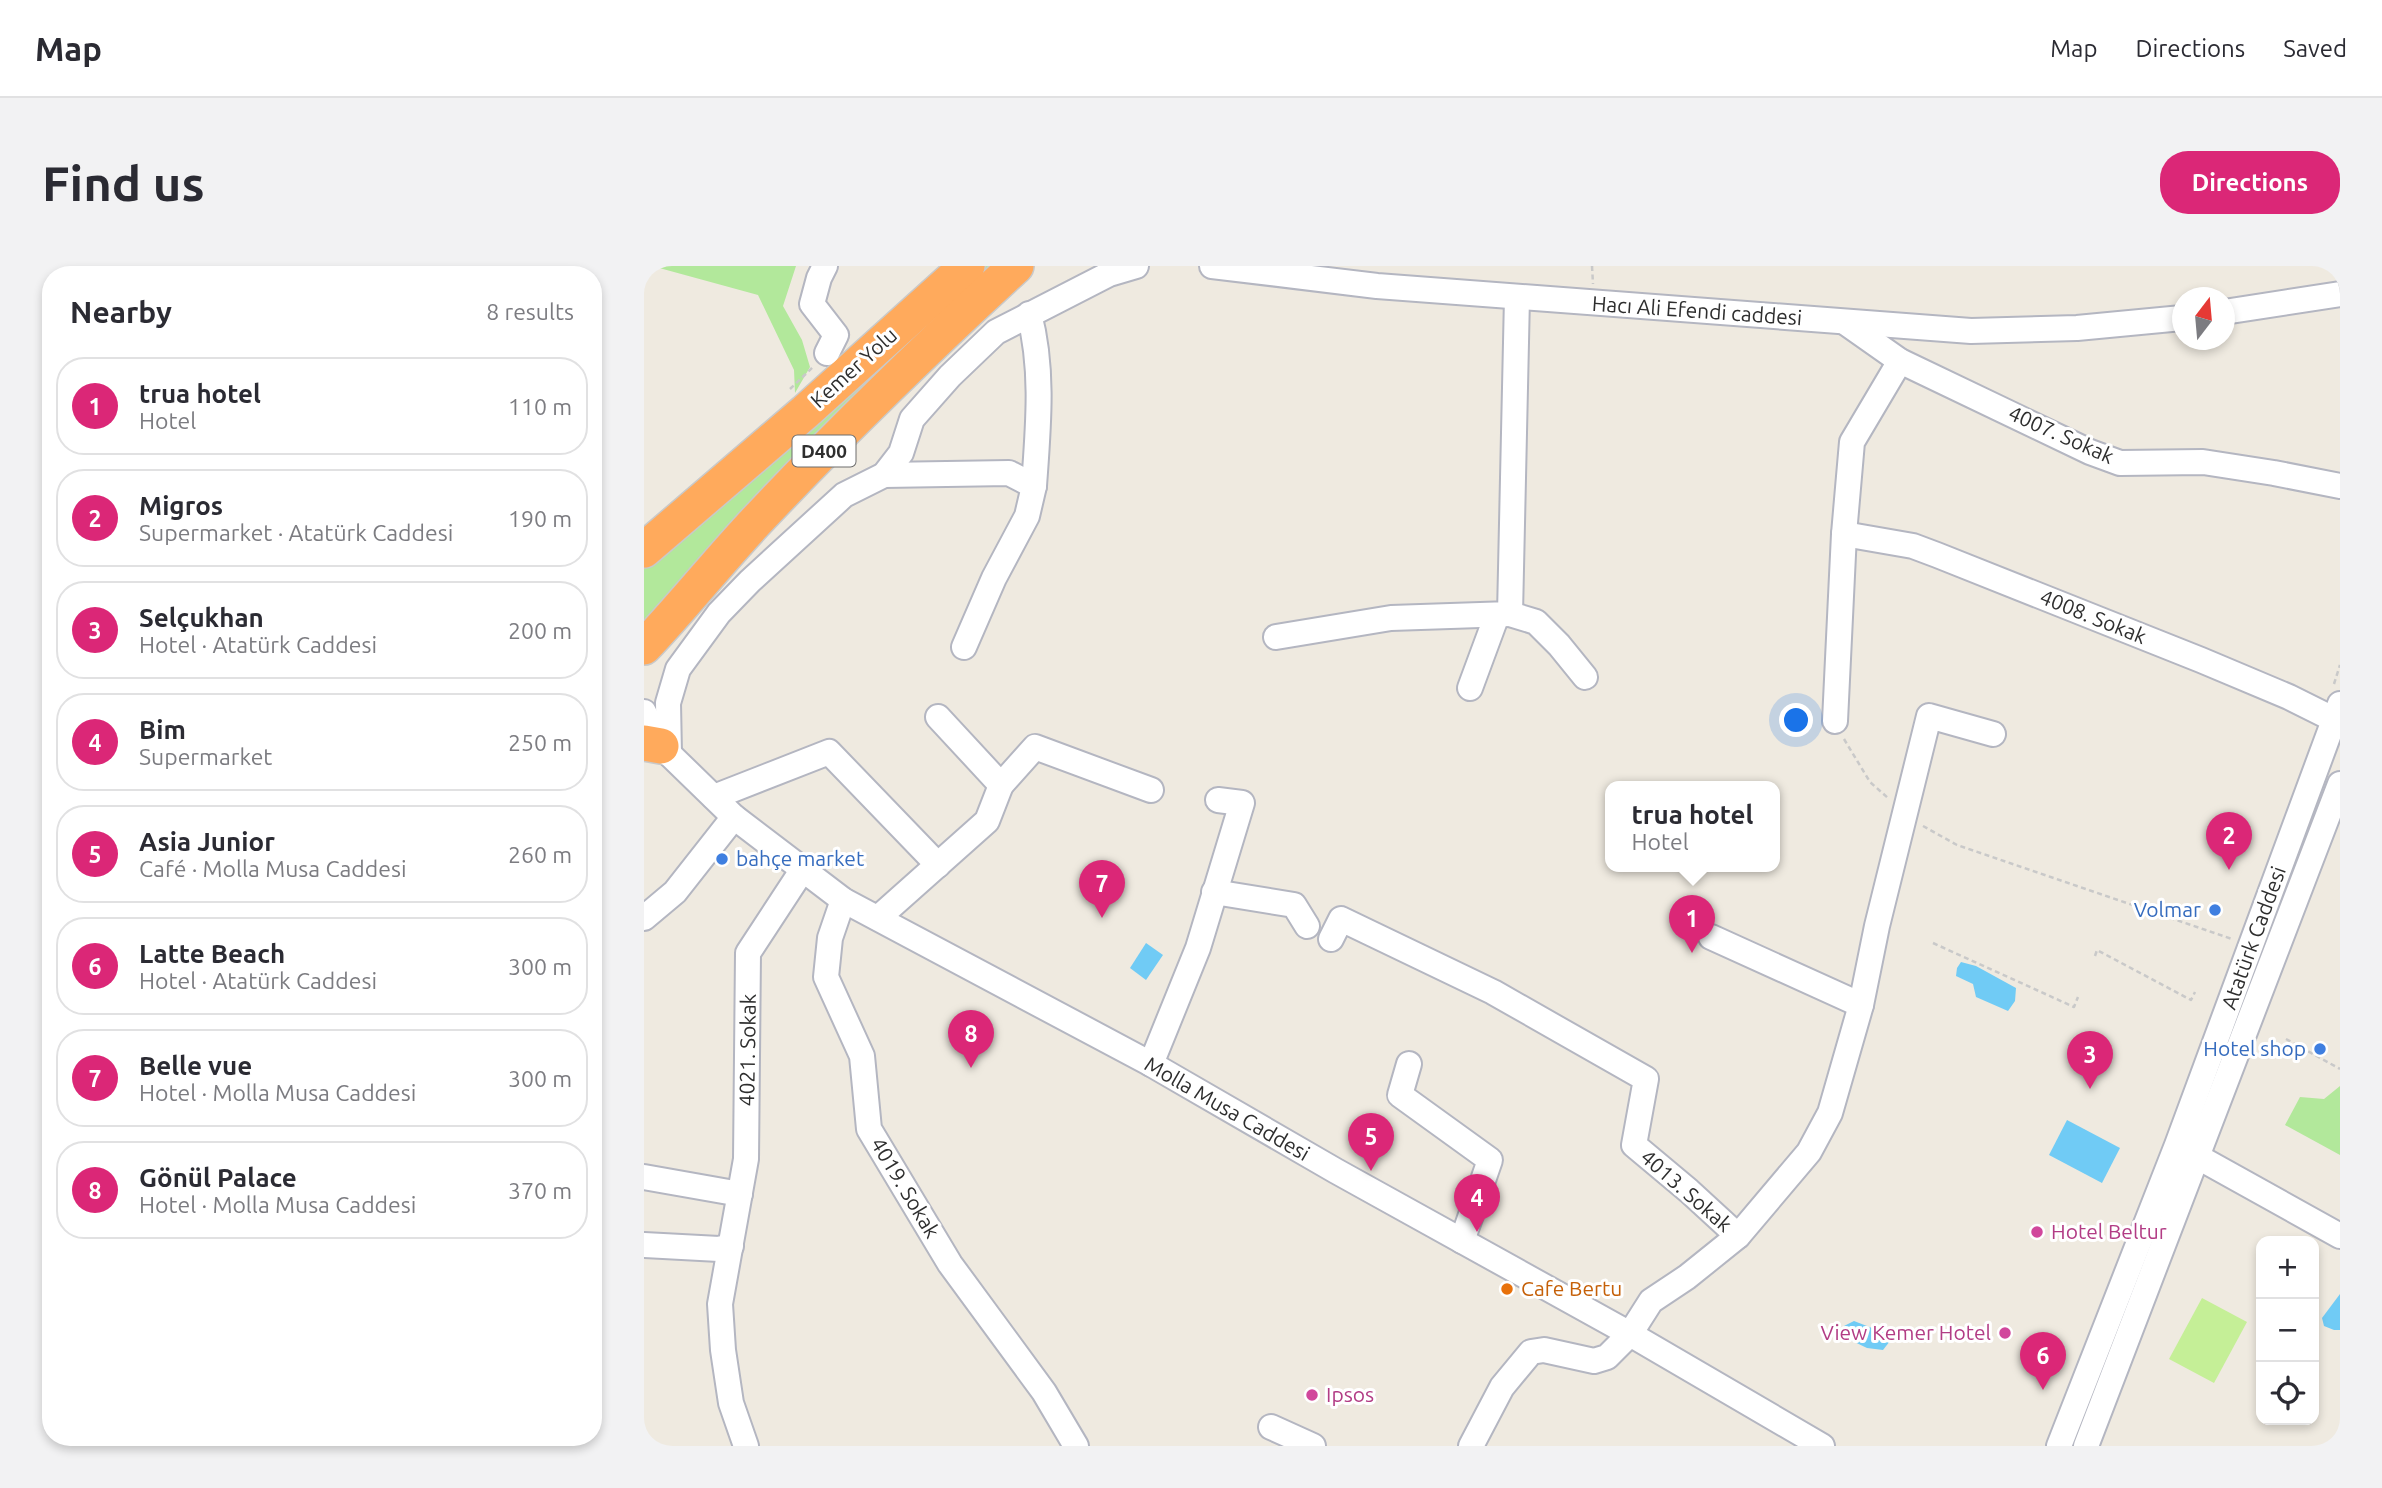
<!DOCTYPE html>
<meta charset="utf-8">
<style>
:root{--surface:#fff;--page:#f2f2f3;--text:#2b2b33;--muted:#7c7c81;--line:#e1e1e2;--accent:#db2777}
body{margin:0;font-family:Ubuntu,sans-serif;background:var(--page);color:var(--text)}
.controls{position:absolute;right:21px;bottom:21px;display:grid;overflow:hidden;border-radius:14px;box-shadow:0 4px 10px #0003}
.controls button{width:63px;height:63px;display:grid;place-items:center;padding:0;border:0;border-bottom:2px solid var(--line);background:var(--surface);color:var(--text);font:35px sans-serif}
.compass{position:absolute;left:1528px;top:21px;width:63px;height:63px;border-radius:50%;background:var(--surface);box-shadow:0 4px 10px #0003;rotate:16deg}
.you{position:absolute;left:1153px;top:455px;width:24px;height:24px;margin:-18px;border:5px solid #fff;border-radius:50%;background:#1a73e8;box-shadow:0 0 0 10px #1a73e833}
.badge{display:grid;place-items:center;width:46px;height:46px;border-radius:50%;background:var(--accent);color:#fff;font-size:23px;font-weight:700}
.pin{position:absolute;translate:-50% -58px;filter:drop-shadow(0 2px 4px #0008)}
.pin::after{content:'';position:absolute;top:37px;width:24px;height:21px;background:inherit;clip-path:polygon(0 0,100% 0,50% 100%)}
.popup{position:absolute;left:961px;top:515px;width:175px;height:91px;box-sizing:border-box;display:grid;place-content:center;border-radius:14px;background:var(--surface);filter:drop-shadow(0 2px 5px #0005);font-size:23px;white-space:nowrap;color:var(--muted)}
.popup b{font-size:26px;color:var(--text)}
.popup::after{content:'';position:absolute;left:50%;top:100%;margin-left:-14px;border:14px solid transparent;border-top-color:var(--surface)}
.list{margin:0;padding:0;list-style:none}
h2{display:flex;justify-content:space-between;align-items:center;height:91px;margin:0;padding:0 28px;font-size:30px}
h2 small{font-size:23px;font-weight:400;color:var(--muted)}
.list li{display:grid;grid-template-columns:46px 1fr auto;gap:21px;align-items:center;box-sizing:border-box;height:98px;margin:0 14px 14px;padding:0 14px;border:2px solid var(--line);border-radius:28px}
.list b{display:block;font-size:26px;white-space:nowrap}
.list p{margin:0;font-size:23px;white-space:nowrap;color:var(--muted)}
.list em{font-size:23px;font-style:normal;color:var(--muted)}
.icon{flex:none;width:38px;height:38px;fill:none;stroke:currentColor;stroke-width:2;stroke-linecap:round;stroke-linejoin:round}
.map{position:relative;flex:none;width:1696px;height:1180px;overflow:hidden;border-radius:28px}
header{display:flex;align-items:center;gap:42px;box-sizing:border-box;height:98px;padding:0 35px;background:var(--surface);border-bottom:2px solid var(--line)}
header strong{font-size:33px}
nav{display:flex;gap:38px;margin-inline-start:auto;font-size:24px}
.intro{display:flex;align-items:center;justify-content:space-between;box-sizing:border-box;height:168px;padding:0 42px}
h1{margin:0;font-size:49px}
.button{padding:18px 32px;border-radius:28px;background:var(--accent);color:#fff;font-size:24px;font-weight:700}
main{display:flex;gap:42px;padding:0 42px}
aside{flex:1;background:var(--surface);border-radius:28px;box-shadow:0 4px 10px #0003}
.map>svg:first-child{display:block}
.green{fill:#b2e89b}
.pitch{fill:#c5ef97}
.water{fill:#70cbf5}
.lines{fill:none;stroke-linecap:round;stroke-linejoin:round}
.minor-casing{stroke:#b4b6c1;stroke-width:28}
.highway-casing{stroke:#c9c9c9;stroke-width:38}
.path{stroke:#c9c9c9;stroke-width:2.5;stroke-dasharray:5 3.5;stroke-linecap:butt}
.minor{stroke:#fff;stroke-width:24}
.highway{stroke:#ffaa5c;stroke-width:35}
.shop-dot{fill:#3f7fe0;stroke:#fff;stroke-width:2.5}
.hotel-dot{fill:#d1479c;stroke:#fff;stroke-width:2.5}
.food-dot{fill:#e8710a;stroke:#fff;stroke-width:2.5}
.labels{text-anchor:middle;stroke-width:6;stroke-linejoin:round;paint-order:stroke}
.shield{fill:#fff;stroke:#6d6d6d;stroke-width:2}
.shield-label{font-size:19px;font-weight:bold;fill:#2e2e2e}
.street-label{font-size:21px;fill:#2e2e2e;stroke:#fff}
.shop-label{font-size:21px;fill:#366cbe;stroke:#fff;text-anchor:end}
.hotel-label{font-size:21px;fill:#b23c85;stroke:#fff;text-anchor:start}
.food-label{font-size:21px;fill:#c56008;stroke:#fff;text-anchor:start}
</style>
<header>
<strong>Map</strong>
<nav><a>Map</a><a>Directions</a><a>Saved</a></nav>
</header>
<div class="intro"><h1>Find us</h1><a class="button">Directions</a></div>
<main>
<aside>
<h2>Nearby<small>8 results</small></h2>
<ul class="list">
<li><span class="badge">1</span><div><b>trua hotel</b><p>Hotel</p></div><em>110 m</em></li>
<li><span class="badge">2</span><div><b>Migros</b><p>Supermarket · Atatürk Caddesi</p></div><em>190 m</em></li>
<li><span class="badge">3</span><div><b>Selçukhan</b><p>Hotel · Atatürk Caddesi</p></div><em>200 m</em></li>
<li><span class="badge">4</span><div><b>Bim</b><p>Supermarket</p></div><em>250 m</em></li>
<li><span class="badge">5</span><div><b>Asia Junior</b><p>Café · Molla Musa Caddesi</p></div><em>260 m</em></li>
<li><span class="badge">6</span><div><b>Latte Beach</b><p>Hotel · Atatürk Caddesi</p></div><em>300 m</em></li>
<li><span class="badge">7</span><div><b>Belle vue</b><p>Hotel · Molla Musa Caddesi</p></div><em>300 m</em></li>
<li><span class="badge">8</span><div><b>Gönül Palace</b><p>Hotel · Molla Musa Caddesi</p></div><em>370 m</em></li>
</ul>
</aside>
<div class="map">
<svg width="1696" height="1180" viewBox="0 0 1696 1180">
<rect width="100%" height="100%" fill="#efeae0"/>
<g class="green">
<path d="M 0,0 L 152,0 L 139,40 L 158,74 L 166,101 L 151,127 L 150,104 L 114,29 L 8,0 L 0,2 Z"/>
<path d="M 336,0 L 356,0 L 0,364 L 0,301 Z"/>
<path d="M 1696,820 L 1696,889 L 1641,859 L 1656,831 L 1680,833 Z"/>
</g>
<path class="pitch" d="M 1558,1032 L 1603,1056 L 1570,1117 L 1525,1093 Z"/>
<g class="water">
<path d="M 502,677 L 519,689 L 502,714 L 486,702 Z"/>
<path d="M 1317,696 L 1332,700 L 1372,722 L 1371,735 L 1364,745 L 1332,731 L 1329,718 L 1312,710 L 1313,702 Z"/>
<path d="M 1423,854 L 1476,882 L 1458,917 L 1405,889 Z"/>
<path d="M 1696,1028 L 1696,1064 L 1690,1064 L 1680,1060 L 1678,1052 Z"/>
<path d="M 1210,1055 L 1241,1067 L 1246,1075 L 1239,1084 L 1223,1082 L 1200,1071 L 1200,1060 Z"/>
</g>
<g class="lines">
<defs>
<g id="minor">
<path d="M 181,0 L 175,12 L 168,38 L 192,69 L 183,87"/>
<path d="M 568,0 L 733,20 L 1327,65 L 1433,62 L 1538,52"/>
<path d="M 1580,46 L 1696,28"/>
<path d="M 385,48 C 400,103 394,163 390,220"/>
<path d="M 1202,57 L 1256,95 L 1446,186 L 1476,197 L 1559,196 L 1630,207 L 1696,220"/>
<path d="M 240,209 L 365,207 L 390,220 L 383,250 L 350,312 L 320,381"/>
<path d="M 1200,268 L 1269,280 L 1293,289 L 1557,394 L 1645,431 L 1691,454"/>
<path d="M 866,348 L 892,356 L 915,379 L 941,411"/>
<path d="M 632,371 L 747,352 L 866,348 L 873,31"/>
<path d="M 826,422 L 853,349"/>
<path d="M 0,446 L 17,480 L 90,551 L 199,634 L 507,798 L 692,905 L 986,1068 L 1178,1180"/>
<path d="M 1191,455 L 1200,268 L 1208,176 L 1256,95"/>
<path d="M 25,488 L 24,437 L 34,403 L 75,347 L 106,315 L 200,229 L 240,209 L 257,187 L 268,153 L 306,110 L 352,66 L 465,8 L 492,0"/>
<path d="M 357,519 L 391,481 L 507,524"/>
<path d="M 70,531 L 185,486 L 294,599"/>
<path d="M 570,626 L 650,639 L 663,660"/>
<path d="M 199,634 L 186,672 L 182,711 L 218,790 L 225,863 L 306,998 L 400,1126 L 432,1180"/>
<path d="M 0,652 L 31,626 L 90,551"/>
<path d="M 234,652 L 343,555 L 357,519 L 294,451"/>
<path d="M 1067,671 L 1217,739"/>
<path d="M 687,673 L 697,653 L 849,726 L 1002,813 L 990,879 L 1045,925 L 1094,970"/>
<path d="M 507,798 L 554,682 L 598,537 L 574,534"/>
<path d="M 765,798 L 756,829 L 846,894 L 818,975"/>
<path d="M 1554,891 L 1696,970"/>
<path d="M 0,911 L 96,928"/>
<path d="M 0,979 L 75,983 L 87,980"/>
<path d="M 627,1161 L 669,1180"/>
<path d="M 102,1180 L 87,1137 L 79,1084 L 76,1038 L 102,893 L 104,687 L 159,603"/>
<path d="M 827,1180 L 858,1121 L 887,1086 L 900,1084 L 950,1095 L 963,1091 L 986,1068 L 1007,1035 L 1043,1011 L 1094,970 L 1165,886 L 1186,847 L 1217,739 L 1233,660 L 1285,450 L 1349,468"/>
<path d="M 1415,1180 L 1533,879 L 1696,438"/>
<path d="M 1442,1180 L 1696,518"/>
</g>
<g id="highway">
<path d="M 0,284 L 161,146 L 323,0"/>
<path d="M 0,381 C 41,338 77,292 117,250 C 199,163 285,80 372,0"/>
<path d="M 0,477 L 17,480"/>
</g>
</defs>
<use href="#minor" class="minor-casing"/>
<use href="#highway" class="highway-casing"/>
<g class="path">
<path d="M 948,0 L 949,18"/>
<path d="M 146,123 L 169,101"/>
<path d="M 1690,418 L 1696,399"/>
<path d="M 1200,473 L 1226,516 L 1244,532"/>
<path d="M 1279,560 L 1313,579 L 1588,673"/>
<path d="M 1289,677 L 1430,741 L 1434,731"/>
<path d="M 1451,690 L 1453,684 L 1547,734 L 1551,726"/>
<path d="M 1642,773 L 1696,803"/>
</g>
<use href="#minor" class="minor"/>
<use href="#highway" class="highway"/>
</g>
<g class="shop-dot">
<circle cx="78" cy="593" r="7"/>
<circle cx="1571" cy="644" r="7"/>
<circle cx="1676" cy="783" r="7"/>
</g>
<g class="hotel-dot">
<circle cx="1393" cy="966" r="7"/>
<circle cx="1361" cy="1067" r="7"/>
<circle cx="668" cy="1129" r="7"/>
</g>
<circle class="food-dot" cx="863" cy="1023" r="7"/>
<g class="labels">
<rect class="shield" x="148.5" y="169.5" width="63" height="31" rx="5"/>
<g class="shield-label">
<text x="180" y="192">D400</text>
</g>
<g class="street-label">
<text transform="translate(1053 45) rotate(4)" y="7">Hacı Ali Efendi caddesi</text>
<text transform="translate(210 102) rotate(-42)" y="7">Kemer Yolu</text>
<text transform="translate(1417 169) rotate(24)" y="7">4007. Sokak</text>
<text transform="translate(1449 351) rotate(22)" y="7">4008. Sokak</text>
<text transform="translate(1610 672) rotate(-70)" y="7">Atatürk Caddesi</text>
<text transform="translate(104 784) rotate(-89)" y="7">4021. Sokak</text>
<text transform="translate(583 843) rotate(30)" y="7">Molla Musa Caddesi</text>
<text transform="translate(261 922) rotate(59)" y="7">4019. Sokak</text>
<text transform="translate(1042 925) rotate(41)" y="7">4013. Sokak</text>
</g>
<g class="shop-label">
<text x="92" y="600" text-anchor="start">bahçe market</text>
<text x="1557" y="651">Volmar</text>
<text x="1662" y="790">Hotel shop</text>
</g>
<g class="hotel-label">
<text x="1407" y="973">Hotel Beltur</text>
<text x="1347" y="1074" text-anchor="end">View Kemer Hotel</text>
<text x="682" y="1136">Ipsos</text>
</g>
<g class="food-label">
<text x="877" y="1030">Cafe Bertu</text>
</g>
</g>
</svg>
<div class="controls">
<button>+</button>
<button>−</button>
<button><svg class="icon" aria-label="locate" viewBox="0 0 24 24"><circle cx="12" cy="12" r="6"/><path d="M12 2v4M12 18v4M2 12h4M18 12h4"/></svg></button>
</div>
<svg class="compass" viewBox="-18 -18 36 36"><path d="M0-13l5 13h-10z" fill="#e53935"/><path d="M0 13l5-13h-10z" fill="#7c7c81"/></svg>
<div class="you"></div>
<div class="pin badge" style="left:1048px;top:687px">1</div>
<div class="popup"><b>trua hotel</b>Hotel</div>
<div class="pin badge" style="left:1585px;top:604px">2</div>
<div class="pin badge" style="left:1446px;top:823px">3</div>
<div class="pin badge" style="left:833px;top:966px">4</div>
<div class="pin badge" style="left:727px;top:905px">5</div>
<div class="pin badge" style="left:1399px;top:1124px">6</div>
<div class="pin badge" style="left:458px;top:652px">7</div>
<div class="pin badge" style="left:327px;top:802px">8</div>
</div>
</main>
